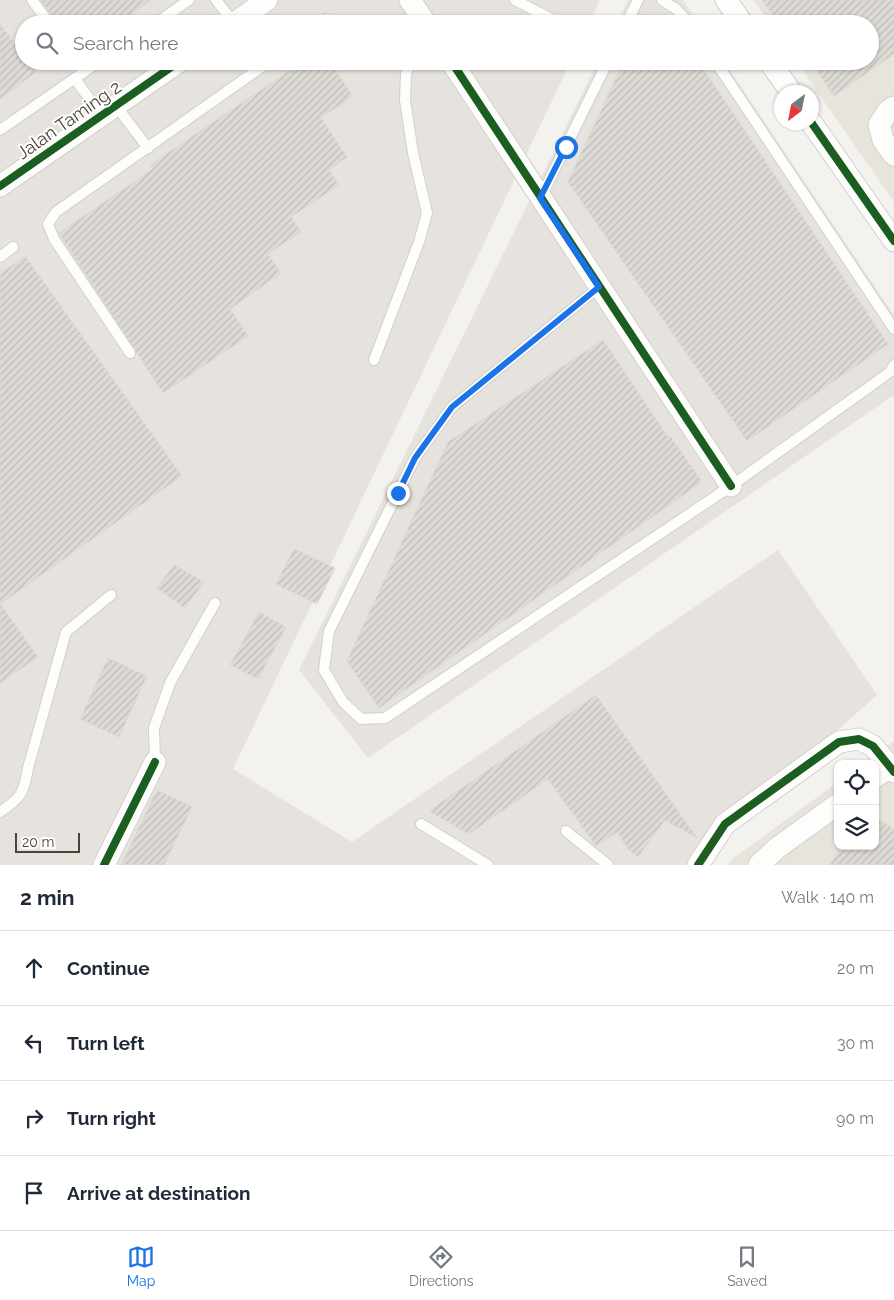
<!DOCTYPE html>
<meta charset="utf-8">
<style>
:root{--surface:#fff;--page:#f6f6f7;--text:#1f2937;--muted:#747a83;--line:#e0e1e3;--accent:#1a73e8}
body{margin:0;font-family:Raleway,sans-serif;background:var(--page);color:var(--text)}
.controls{position:absolute;right:15px;bottom:15px;display:grid;overflow:hidden;border-radius:10px;box-shadow:0 1px 4px #0004}
.controls button{width:45px;height:45px;display:grid;place-items:center;padding:0;border:0;border-bottom:1px solid var(--line);background:var(--surface);color:var(--text);font:25px sans-serif}
.compass{position:absolute;left:774px;top:85px;width:45px;height:45px;border-radius:50%;background:var(--surface);box-shadow:0 1px 4px #0004;rotate:212deg}
.scale{position:absolute;left:15px;bottom:12px;width:65px;box-sizing:border-box;padding-left:5px;border:2px solid #4b4439;border-top:0;font-size:14px;line-height:18px;white-space:nowrap;color:#4b4439;-webkit-text-stroke:4px #fff;paint-order:stroke}
.stop{position:absolute;width:15px;height:15px;margin:-11px;border:4px solid #1a73e8;border-radius:50%;background:#fff}
.stop.end{background:#1a73e8;border-color:#fff;box-shadow:0 1px 5px #0008}
.list{margin:0;padding:0;list-style:none}
h2{display:flex;justify-content:space-between;align-items:center;height:65px;margin:0;padding:0 20px;font-size:21px}
h2 small{font-size:16px;font-weight:400;color:var(--muted)}
.list li{display:grid;grid-template-columns:32px 1fr auto;gap:15px;align-items:center;box-sizing:border-box;height:75px;padding:0 20px;border-top:1px solid var(--line)}
.list b{display:block;font-size:19px;white-space:nowrap}
.list em{font-size:16px;font-style:normal;color:var(--muted)}
.icon{flex:none;width:28px;height:28px;fill:none;stroke:currentColor;stroke-width:2;stroke-linecap:round;stroke-linejoin:round}
.map{position:relative;flex:none;width:894px;height:865px;overflow:hidden}
.search{position:absolute;background:var(--surface);box-shadow:0 1px 4px #0004;left:15px;right:15px;top:15px;height:55px;display:flex;align-items:center;gap:12px;box-sizing:border-box;padding:0 18px;border-radius:28px;color:var(--muted);font-size:19px}
.sheet{height:365px;background:var(--surface)}
nav{display:flex;justify-content:space-around;align-items:center;box-sizing:border-box;height:70px;border-top:1px solid var(--line);background:var(--surface);font-size:14px;color:var(--muted)}
nav a{display:grid;justify-items:center;gap:2px}
nav .on{color:var(--accent)}
.map>svg:first-child{display:block}
.residential{fill:#e7e4dc}
.industrial{fill:#e6e2de}
.building{fill:url(#building-hatch);stroke:#dcd9d4}
.lines{fill:none;stroke-linecap:round;stroke-linejoin:round}
.lane-casing{stroke:#d2d0cb;stroke-width:12}
.street-casing{stroke:#d2d0cb;stroke-width:23}
.lane{stroke:#fdfdfc;stroke-width:10}
.street{stroke:#fdfdfc;stroke-width:21}
.cycleway-casing{stroke:#fff;stroke-width:11}
.cycleway{stroke:#1b5e20;stroke-width:8}
.route{stroke:#1a73e8;stroke-width:6}
.labels{text-anchor:middle;stroke-width:4;stroke-linejoin:round;paint-order:stroke}
.street-label{font-size:18px;fill:#4b4439;stroke:#fff}
</style>
<div class="map">
<svg width="894" height="865" viewBox="0 0 894 865">
<defs>
<pattern id="building-hatch" width="6" height="6" patternUnits="userSpaceOnUse" patternTransform="scale(1.25)"><rect width="6" height="6" fill="#dedbd6"/><path d="M-1 1l2-2M0 6l6-6M5 7l2-2" fill="none" stroke="#c0bdb8"/></pattern>
</defs>
<rect width="100%" height="100%" fill="#f4f2ee"/>
<g class="residential">
<path d="M 753,0 L 894,0 L 894,202 L 796,61 L 870,61 L 870,24 L 770,24 Z"/>
<path d="M 894,741 L 894,865 L 728,865 L 731,860 L 838,782 L 838,846 L 875,846 L 875,764 L 863,764 Z"/>
</g>
<g class="industrial">
<path d="M 0,0 L 600,0 L 588,24 L 24,24 L 24,61 L 571,61 L 233,769 L 352,842 L 778,550 L 877,695 L 726,830 L 703,865 L 0,865 Z"/>
<path d="M 628,0 L 683,0 L 699,24 L 617,24 Z"/>
<path d="M 598,61 L 724,61 L 894,315 L 894,395 L 368,758 L 299,670 Z"/>
</g>
<g class="building">
<path d="M 41,0 L 151,0 L 117,24 L 57,24 Z"/>
<path d="M 762,0 L 894,0 L 894,54 L 834,96 L 810,61 L 870,61 L 870,24 L 779,24 Z"/>
<path d="M 0,24 L 24,56 L 24,61 L 28,61 L 36,72 L 0,99 Z"/>
<path d="M 304,61 L 329,61 L 353,96 L 321,118 L 347,157 L 329,170 L 339,185 L 291,217 L 301,232 L 268,254 L 281,273 L 230,309 L 248,336 L 163,393 L 59,233 L 153,169 L 150,165 Z"/>
<path d="M 624,61 L 698,61 L 888,344 L 747,441 L 568,182 Z"/>
<path d="M 25,256 L 182,476 L 0,604 L 38,657 L 0,683 L 0,274 Z"/>
<path d="M 603,340 L 668,437 L 670,436 L 702,482 L 379,708 L 347,661 L 448,442 Z"/>
<path d="M 294,549 L 335,568 L 317,604 L 276,584 Z"/>
<path d="M 174,565 L 204,582 L 185,608 L 157,588 Z"/>
<path d="M 259,612 L 286,627 L 258,679 L 230,665 Z"/>
<path d="M 108,658 L 147,676 L 119,737 L 80,719 Z"/>
<path d="M 596,695 L 697,838 L 665,820 L 638,857 L 628,849 L 617,832 L 596,846 L 548,779 L 469,834 L 429,811 Z"/>
<path d="M 157,790 L 192,807 L 164,865 L 121,865 Z"/>
<path d="M 875,818 L 894,829 L 894,865 L 830,865 L 841,846 L 875,846 Z"/>
</g>
<g class="lines">
<defs>
<g id="lane">
<path d="M 32,0 L 50,24"/>
<path d="M 216,0 L 234,23"/>
<path d="M 515,0 L 561,24"/>
<path d="M 662,0 L 676,9 L 690,24"/>
<path d="M 155,24 L 189,0"/>
<path d="M 321,24 L 327,19"/>
<path d="M 626,24 L 638,0"/>
<path d="M 77,61 L 84,72"/>
<path d="M 715,61 L 894,329"/>
<path d="M 75,79 L 102,116"/>
<path d="M 116,106 L 148,148"/>
<path d="M 0,130 L 100,61"/>
<path d="M 541,197 L 608,61"/>
<path d="M 0,257 L 13,247"/>
<path d="M 599,287 L 452,407 L 415,458 L 329,631 L 324,670 L 343,702 L 361,719 L 385,718 L 731,486 L 890,372 L 894,365"/>
<path d="M 130,353 L 54,239 L 48,224 L 56,212 L 270,61"/>
<path d="M 374,360 L 419,242 L 427,213 L 413,153 L 405,100 L 406,74 L 410,61"/>
<path d="M 155,762 L 154,728 L 170,683 L 215,603"/>
<path d="M 0,812 C 21,798 24,793 28,768 L 66,632 L 111,595"/>
<path d="M 421,824 L 488,865"/>
<path d="M 566,831 L 608,865"/>
</g>
<g id="street">
<path d="M 410,0 L 426,24"/>
<path d="M 726,0 L 743,24"/>
<path d="M 233,24 L 267,0"/>
<path d="M 451,61 L 731,486"/>
<path d="M 769,61 L 791,92"/>
<path d="M 894,107 L 888,111 L 879,125 L 883,140 L 894,155"/>
<path d="M 811,122 L 894,241"/>
<path d="M 0,186 L 180,61"/>
<path d="M 875,777 L 894,764"/>
<path d="M 104,865 L 155,762"/>
<path d="M 698,865 L 725,824 L 839,742 L 859,739 L 873,746 L 894,772"/>
<path d="M 759,865 L 777,848 L 838,804"/>
</g>
</defs>
<use href="#lane" class="lane-casing"/>
<use href="#street" class="street-casing"/>
<use href="#lane" class="lane"/>
<use href="#street" class="street"/>
<defs>
<g id="cycleway">
<path d="M 451,61 L 731,486"/>
<path d="M 811,122 L 894,241"/>
<path d="M 0,186 L 180,61"/>
<path d="M 104,865 L 155,762"/>
<path d="M 698,865 L 725,824 L 839,742 L 859,739 L 873,746 L 894,772"/>
</g>
</defs>
<use href="#cycleway" class="cycleway-casing"/>
<use href="#cycleway" class="cycleway"/>
</g>
<g class="lines">
<path class="route" d="M 398,493 L 415,458 L 452,407 L 599,287 L 540,198 L 566,147"/>
</g>
<g class="labels">
<g class="street-label">
<text transform="translate(69 120) rotate(-35)" y="6">Jalan Taming 2</text>
</g>
</g>
</svg>
<div class="controls">
<button><svg class="icon" aria-label="locate" viewBox="0 0 24 24"><circle cx="12" cy="12" r="6"/><path d="M12 2v4M12 18v4M2 12h4M18 12h4"/></svg></button>
<button><svg class="icon" aria-label="layers" viewBox="0 0 24 24"><path d="M12 4l9 5-9 5-9-5zM3 14l9 5 9-5"/></svg></button>
</div>
<svg class="compass" viewBox="-18 -18 36 36"><path d="M0-13l5 13h-10z" fill="#e53935"/><path d="M0 13l5-13h-10z" fill="#747a83"/></svg>
<div class="scale">20 m</div>
<div class="stop" style="left:566px;top:147px"></div>
<div class="stop end" style="left:398px;top:493px"></div>
<div class="search"><svg class="icon" aria-label="search" viewBox="0 0 24 24"><circle cx="10" cy="10" r="6"/><path d="M15 15l6 6"/></svg>Search here</div>
</div>
<section class="sheet">
<h2>2 min<small>Walk · 140 m</small></h2>
<ul class="list">
<li><svg class="icon" aria-label="ahead" viewBox="0 0 24 24"><path d="M12 20V5M6 11l6-6 6 6"/></svg><div><b>Continue</b></div><em>20 m</em></li>
<li><svg class="icon" aria-label="left" viewBox="0 0 24 24"><path d="M17 20v-9H6M10 6l-5 5 5 5"/></svg><div><b>Turn left</b></div><em>30 m</em></li>
<li><svg class="icon" aria-label="right" viewBox="0 0 24 24"><path d="M7 20v-9h11M14 6l5 5-5 5"/></svg><div><b>Turn right</b></div><em>90 m</em></li>
<li><svg class="icon" aria-label="arrive" viewBox="0 0 24 24"><path d="M6 21V4h12l-3 4 3 4H6"/></svg><div><b>Arrive at destination</b></div></li>
</ul>
</section>
<nav>
<a class="on"><svg class="icon" aria-label="map" viewBox="0 0 24 24"><path d="M3 6l6-2 6 2 6-2v14l-6 2-6-2-6 2zM9 4v14M15 6v14"/></svg>Map</a>
<a><svg class="icon" aria-label="directions" viewBox="0 0 24 24"><path d="M12 3l9 9-9 9-9-9zM9 14v-3h6M13 9l2 2-2 2"/></svg>Directions</a>
<a><svg class="icon" aria-label="saved" viewBox="0 0 24 24"><path d="M7 4h10v16l-5-4-5 4z"/></svg>Saved</a>
</nav>
